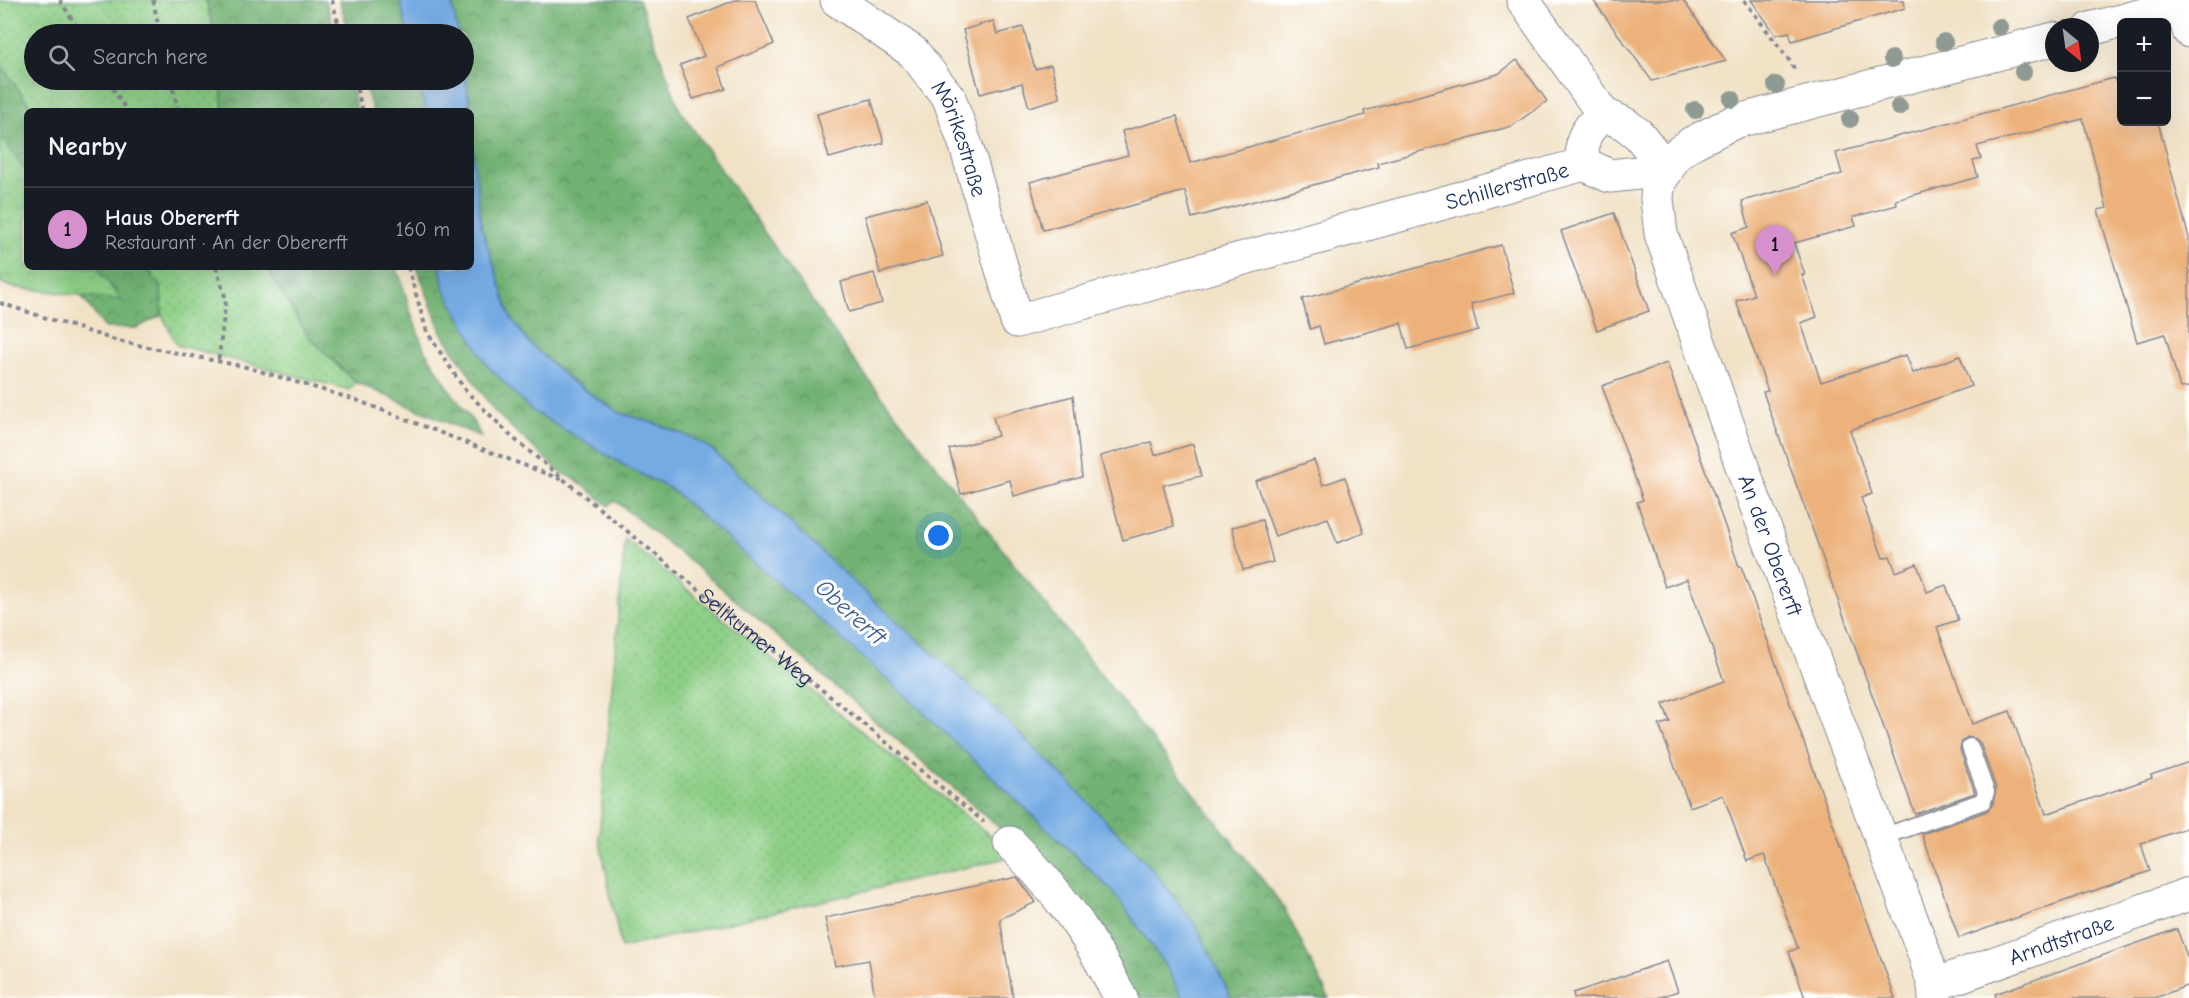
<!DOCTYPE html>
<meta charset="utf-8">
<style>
:root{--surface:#171b24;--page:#20242c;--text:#f1f3f6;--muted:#9ea1a6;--line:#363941;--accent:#d690ce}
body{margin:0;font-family:"Comic Neue",sans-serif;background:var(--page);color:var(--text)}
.controls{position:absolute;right:18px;top:18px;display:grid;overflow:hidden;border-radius:9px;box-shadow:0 6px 24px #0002}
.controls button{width:54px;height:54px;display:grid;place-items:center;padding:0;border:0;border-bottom:2px solid var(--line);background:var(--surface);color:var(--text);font:30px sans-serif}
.compass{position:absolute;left:2045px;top:18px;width:54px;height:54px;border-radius:50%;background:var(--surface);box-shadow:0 6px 24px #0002;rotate:151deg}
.you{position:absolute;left:939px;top:536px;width:21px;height:21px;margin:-15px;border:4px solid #fff;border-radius:50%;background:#1a73e8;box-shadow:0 0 0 9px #1a73e833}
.badge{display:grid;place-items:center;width:39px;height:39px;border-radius:50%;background:var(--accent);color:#111;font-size:20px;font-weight:700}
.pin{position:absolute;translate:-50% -50px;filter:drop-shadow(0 2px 3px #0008)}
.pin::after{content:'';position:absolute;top:32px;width:21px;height:18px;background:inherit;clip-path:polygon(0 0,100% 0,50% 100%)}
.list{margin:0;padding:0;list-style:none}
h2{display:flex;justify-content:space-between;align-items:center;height:78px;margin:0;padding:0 24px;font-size:26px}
h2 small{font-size:20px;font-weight:400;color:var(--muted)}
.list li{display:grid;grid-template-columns:39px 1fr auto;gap:18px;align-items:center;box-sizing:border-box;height:84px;padding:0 24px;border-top:2px solid var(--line)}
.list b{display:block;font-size:22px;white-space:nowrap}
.list p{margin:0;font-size:20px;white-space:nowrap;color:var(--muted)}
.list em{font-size:20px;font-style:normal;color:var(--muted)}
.icon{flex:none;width:33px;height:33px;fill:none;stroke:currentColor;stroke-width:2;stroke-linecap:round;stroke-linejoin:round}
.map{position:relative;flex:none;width:2189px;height:998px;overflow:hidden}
.search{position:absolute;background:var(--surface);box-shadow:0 6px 24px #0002;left:24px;top:24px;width:450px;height:66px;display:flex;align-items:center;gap:15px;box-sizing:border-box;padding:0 21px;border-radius:33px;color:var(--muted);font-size:22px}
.panel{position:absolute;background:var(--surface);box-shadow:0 6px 24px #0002;left:24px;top:108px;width:450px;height:162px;border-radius:9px}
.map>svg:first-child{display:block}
.grass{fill:url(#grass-dots);stroke:#547f72;stroke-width:1.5}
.forest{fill:url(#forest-crowns);stroke:#467068;stroke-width:1.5}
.park{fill:url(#park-crowns);stroke:#547f72;stroke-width:1.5}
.water{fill:#75abe3;stroke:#486da0;stroke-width:1.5}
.building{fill:#edb27c}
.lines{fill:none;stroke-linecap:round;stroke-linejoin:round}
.service-casing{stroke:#868892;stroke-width:19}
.minor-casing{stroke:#868892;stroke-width:35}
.tertiary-casing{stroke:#868892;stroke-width:35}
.path{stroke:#868892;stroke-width:4;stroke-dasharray:4.5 4.5;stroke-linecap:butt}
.service{stroke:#fff;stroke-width:16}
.minor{stroke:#fff;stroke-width:33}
.tertiary{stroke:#fff;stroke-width:33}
.tree{fill:#8f9a93}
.labels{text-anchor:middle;stroke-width:6;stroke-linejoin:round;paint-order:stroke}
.street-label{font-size:22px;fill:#1b2f5e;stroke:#fff}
.water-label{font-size:24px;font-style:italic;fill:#3a5a8d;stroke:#fff}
</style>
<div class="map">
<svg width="2189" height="998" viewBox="0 0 2189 998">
<defs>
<pattern id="grass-dots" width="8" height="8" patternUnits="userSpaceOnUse" patternTransform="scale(1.5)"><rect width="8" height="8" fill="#8ecf86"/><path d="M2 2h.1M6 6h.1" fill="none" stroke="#7ab276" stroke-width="1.8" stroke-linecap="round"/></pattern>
<pattern id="forest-crowns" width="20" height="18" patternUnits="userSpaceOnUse" patternTransform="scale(1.5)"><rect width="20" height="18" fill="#72b273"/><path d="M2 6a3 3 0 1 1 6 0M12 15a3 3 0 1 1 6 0" fill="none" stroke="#5d9162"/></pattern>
<pattern id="park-crowns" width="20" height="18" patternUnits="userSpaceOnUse" patternTransform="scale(1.5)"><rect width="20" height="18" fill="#8ecf86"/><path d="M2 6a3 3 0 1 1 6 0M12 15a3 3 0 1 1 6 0" fill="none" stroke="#7ab276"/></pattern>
</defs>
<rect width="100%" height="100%" fill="#fff"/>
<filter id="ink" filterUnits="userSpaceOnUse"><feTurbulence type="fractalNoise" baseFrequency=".0167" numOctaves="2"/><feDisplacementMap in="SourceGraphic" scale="12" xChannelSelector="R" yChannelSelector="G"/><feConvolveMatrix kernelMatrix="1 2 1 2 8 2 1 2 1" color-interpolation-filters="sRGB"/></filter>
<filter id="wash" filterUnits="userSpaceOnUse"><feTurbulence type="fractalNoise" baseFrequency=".008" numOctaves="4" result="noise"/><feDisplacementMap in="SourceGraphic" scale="24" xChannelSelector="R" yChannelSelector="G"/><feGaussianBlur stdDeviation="1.35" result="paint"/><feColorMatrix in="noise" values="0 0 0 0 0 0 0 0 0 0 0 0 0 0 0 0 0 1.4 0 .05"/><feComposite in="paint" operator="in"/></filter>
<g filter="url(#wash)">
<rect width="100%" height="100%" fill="#f1e2c6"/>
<g class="grass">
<path d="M 0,0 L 206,0 L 215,34 L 34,34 L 34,80 L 221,80 L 223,111 L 34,111 L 0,64 Z"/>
<path d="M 146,267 L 266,267 L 309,337 L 355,382 L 350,390 L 177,345 L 162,315 L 161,288 Z"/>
<path d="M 625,539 L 1015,856 L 621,948 L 599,837 Z"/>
</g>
<g class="forest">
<path d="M 206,0 L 325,0 L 336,34 L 215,34 Z"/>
<path d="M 339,0 L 400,0 L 408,34 L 350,34 Z"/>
<path d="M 451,0 L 639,0 L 680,110 L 850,356 L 1283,906 L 1329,998 L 1231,998 L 1196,926 L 1152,869 L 1067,780 L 989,704 L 862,590 L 710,448 L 694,439 L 654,423 L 620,413 L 573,382 L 530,344 L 511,318 L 481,226 L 473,161 L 471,111 L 464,61 L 464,34 L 458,34 Z"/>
<path d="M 0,64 L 34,111 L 27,111 L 27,222 L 0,186 Z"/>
<path d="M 221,80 L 349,80 L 357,111 L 223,111 Z"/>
<path d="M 363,80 L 418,80 L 426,111 L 373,111 Z"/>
<path d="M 60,267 L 146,267 L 161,288 L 162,315 L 137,328 L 105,328 Z"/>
<path d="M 266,267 L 397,267 L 411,313 L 424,349 L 452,393 L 476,426 L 481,437 L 355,382 L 309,337 Z"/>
<path d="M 417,267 L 440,267 L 444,288 L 629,468 L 671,489 L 755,561 L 904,694 L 1113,891 L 1169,971 L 1183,998 L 1136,998 L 1011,838 L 704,573 L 614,500 L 609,506 L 574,478 L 561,473 L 494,411 L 441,332 Z"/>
</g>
<path class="park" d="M 0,136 L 27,172 L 27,267 L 97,267 L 121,300 L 11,287 L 0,282 Z"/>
<g class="water">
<path d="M 400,0 L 451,0 L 458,34 L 408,34 Z"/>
<path d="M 464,61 L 470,111 L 426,111 L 418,80 L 464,80 Z"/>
<path d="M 471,131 L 481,226 L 511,318 L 530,344 L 572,382 L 620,413 L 654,423 L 694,439 L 710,448 L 862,590 L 989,704 L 1067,780 L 1152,869 L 1196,926 L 1231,998 L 1183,998 L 1169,971 L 1113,891 L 904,694 L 671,489 L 629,468 L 531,410 L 487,365 L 444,288 L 440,267 L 471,267 Z"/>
</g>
<g id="blocks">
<g class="building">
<path d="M 735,0 L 755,0 L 774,44 L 718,67 L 726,89 L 693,99 L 680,65 L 704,56 L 689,19 Z"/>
<path d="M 1593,0 L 1683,0 L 1726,61 L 1652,81 Z"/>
<path d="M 1751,0 L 1904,0 L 1905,8 L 1792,41 L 1789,32 L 1776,35 Z"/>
<path d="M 993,21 L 997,34 L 1023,27 L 1035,69 L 1051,65 L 1060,98 L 1029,107 L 1022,83 L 980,94 L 963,30 Z"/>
<path d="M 1517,60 L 1547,101 L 1512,126 L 1378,163 L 1379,167 L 1192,218 L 1185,191 L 1043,230 L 1030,182 L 1128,155 L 1122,131 L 1177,116 L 1190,163 L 1365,115 L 1364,111 L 1498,74 Z"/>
<path d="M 2114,78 L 2116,83 L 2121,82 L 2121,122 L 2158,122 L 2189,238 L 2189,387 L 2180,388 L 2165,334 L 2137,342 L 2098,210 L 2107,208 L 2083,119 L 1977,146 L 1981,159 L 1973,161 L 1978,177 L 1896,200 L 1897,205 L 1853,217 L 1856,226 L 1794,243 L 1805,275 L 1802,275 L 1817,317 L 1801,323 L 1821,382 L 1906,355 L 1913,373 L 1960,356 L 1971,386 L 1850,430 L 1872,494 L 1861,498 L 1883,558 L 1890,556 L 1896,572 L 1917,564 L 1927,592 L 1946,585 L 1958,620 L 1937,627 L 1972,724 L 2010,711 L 2046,814 L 2152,778 L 2151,775 L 2189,762 L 2189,827 L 2141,844 L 2150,871 L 1959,938 L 1922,834 L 1987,811 L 1993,804 L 1996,788 L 1980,743 L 1976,739 L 1967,737 L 1962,741 L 1960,750 L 1975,793 L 1915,814 L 1763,392 L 1768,391 L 1736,301 L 1754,295 L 1732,233 L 1749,227 L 1742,201 L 1842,174 L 1836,153 Z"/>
<path d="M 871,99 L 884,143 L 829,158 L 817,114 Z"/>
<path d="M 927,200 L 943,256 L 880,273 L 865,216 Z"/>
<path d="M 1614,213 L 1649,311 L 1597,330 L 1561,231 Z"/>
<path d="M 1501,245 L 1514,293 L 1471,304 L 1478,330 L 1408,349 L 1401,323 L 1324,344 L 1319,326 L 1310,329 L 1302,299 Z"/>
<path d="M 874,273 L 882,303 L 849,312 L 841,282 Z"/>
<path d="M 1667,363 L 1739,566 L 1741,566 L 1895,998 L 1805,998 L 1789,952 L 1798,948 L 1764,855 L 1747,861 L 1723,795 L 1690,807 L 1659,725 L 1670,722 L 1663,704 L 1724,681 L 1687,579 L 1665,587 L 1637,502 L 1643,500 L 1602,386 Z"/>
<path d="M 1073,396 L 1082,477 L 1014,496 L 1010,480 L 961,494 L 949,449 L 998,436 L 993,417 Z"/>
<path d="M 1151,442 L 1155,455 L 1193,444 L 1201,476 L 1163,485 L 1174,526 L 1123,540 L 1100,456 Z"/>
<path d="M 1314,460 L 1323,485 L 1345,477 L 1364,533 L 1337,543 L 1328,518 L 1275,536 L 1255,481 Z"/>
<path d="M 1262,520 L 1273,562 L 1243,570 L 1232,527 Z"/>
<path d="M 1017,877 L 1036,902 L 1000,919 L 1013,998 L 875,998 L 869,960 L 835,966 L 825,918 Z"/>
<path d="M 2177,929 L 2189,962 L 2189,985 L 2155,998 L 1996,998 L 1995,994 Z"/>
<path d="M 1667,961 L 1678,991 L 1658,998 L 1574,998 L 1573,993 Z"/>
</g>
</g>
</g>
<g filter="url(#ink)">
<use href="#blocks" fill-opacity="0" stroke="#868892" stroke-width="1.5"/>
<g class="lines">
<defs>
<path id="service" d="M 1880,838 L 1983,801 L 1986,792 L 1970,747"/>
<g id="minor">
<path id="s2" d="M 837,0 L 913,52 L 949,98 L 966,146 L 1017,321 L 1584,164 L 1610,176 L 1667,170"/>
<path d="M 1523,0 L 1603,114 L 1625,124 L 1639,135 L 1667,170"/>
<path d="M 2182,5 L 2189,31"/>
<path d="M 1584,164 C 1579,139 1585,131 1603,114"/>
<path d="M 1010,843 C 1038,871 1063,900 1084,933 C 1098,954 1109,976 1121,998"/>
<path id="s3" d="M 1934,985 L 2189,894"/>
</g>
<g id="tertiary">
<path d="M 2090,29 L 2189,3"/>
<path d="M 1935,998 L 1934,985 L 1924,953 L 1749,486 L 1661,234 L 1657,199 L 1658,184 L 1676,155 L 1692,143 L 1734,122 L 2054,39"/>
</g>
</defs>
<use href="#service" class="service-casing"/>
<use href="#minor" class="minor-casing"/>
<use href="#tertiary" class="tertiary-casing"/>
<g class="path">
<path d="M 60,0 L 81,34"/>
<path d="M 153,0 L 160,34"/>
<path d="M 332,0 L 341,34"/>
<path d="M 1744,0 L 1792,64 L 1794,70"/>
<path d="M 108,80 L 127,111"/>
<path d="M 171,80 L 178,111"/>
<path d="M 354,80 L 363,111"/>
<path d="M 216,267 L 226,300 L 218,363"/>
<path id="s1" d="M 408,267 L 427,332 L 465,390 L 513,438 L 984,822"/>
<path d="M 0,303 L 118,341 L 246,367 L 356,400 L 565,481"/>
</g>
<use href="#service" class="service"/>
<use href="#minor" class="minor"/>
<use href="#tertiary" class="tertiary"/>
</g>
<g class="tree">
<circle cx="1999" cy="27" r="9"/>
<circle cx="1944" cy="42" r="9"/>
<circle cx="1892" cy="59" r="9"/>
<circle cx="2023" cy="72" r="9"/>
<circle cx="1776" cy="85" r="9"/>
<circle cx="1732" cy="99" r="9"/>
<circle cx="1899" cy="107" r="9"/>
<circle cx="1695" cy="110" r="9"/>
<circle cx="1850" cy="119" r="9"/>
</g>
</g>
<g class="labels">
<g class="street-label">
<text dy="8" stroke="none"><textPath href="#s2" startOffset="192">Mörikestraße</textPath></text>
<text dy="8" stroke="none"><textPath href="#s2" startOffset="892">Schillerstraße</textPath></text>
<text transform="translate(1771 545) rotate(70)" y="8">An der Obererft</text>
<text dy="8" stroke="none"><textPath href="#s1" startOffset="519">Selikumer Weg</textPath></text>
<text dy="8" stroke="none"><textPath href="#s3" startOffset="135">Arndtstraße</textPath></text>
</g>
<g class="water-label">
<text transform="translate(851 612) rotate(42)" y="8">Obererft</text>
</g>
</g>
</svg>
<div class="controls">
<button>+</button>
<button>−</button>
</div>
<svg class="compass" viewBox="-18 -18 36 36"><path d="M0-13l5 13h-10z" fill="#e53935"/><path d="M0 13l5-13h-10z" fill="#9ea1a6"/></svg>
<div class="you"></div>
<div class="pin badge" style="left:1775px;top:275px">1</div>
<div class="search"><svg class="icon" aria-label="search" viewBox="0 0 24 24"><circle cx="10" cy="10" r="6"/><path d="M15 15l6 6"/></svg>Search here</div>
<section class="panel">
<h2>Nearby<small></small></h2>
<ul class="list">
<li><span class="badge">1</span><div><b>Haus Obererft</b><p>Restaurant · An der Obererft</p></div><em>160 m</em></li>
</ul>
</section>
</div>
